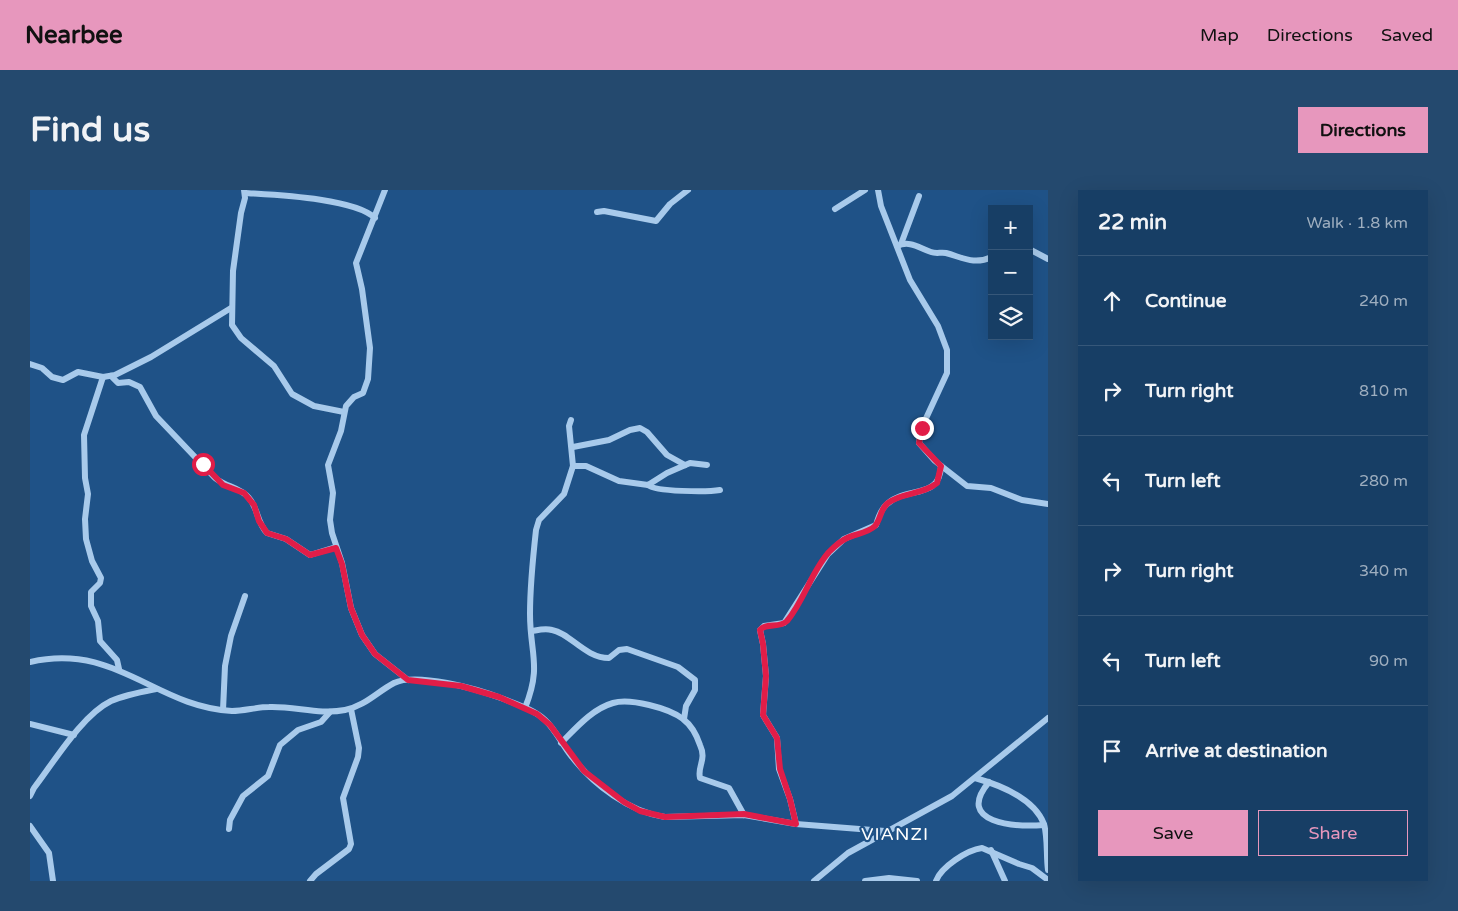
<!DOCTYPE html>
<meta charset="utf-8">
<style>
:root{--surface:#173e65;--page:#24496e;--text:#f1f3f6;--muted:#9eaebf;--line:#365779;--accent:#e797bd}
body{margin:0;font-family:"Varela Round",sans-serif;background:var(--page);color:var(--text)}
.controls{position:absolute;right:15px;top:15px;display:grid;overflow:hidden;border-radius:0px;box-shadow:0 5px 20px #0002}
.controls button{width:45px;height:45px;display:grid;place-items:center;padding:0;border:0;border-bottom:1px solid var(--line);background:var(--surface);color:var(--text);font:25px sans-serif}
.stop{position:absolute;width:15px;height:15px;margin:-11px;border:4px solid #e11d48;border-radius:50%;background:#fff}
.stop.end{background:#e11d48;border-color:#fff;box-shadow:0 1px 5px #0008}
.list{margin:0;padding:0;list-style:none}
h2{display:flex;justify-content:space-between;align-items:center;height:65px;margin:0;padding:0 20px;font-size:21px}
h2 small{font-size:16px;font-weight:400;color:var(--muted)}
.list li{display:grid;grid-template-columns:32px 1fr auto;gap:15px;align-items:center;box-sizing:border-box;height:90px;padding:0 20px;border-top:1px solid var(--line)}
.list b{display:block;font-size:19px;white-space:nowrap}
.list em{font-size:16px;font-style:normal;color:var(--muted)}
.actions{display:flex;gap:10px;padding:15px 20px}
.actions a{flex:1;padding:11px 0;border:1px solid var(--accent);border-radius:0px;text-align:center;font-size:18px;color:var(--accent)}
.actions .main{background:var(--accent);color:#111}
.icon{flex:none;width:28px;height:28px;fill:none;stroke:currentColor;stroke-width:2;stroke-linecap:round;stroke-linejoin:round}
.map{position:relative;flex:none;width:1018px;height:691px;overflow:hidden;border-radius:0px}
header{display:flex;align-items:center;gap:30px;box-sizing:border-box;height:70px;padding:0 25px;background:var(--accent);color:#111}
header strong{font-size:24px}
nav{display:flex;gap:28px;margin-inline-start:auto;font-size:18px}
.intro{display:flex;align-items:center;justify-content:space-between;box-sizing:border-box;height:120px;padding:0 30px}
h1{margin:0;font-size:35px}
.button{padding:12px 22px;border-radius:0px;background:var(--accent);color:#111;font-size:18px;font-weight:700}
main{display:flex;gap:30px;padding:0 30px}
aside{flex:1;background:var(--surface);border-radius:0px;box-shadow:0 5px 20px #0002}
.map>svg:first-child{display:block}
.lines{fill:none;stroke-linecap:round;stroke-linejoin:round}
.minor{stroke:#a8caeb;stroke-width:6}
.route{stroke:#e11d48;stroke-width:6}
.labels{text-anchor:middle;stroke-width:4.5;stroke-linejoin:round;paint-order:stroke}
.quarter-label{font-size:18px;letter-spacing:1px;fill:#fff;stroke:#1f5287}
</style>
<header>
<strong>Nearbee</strong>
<nav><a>Map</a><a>Directions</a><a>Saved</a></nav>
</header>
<div class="intro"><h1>Find us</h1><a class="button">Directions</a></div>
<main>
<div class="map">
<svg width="1018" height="691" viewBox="0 0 1018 691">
<rect width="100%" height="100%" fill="#1f5287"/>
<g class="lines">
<g class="minor">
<path d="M 214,0 L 215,8 L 211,23 L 203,81 L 202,135 L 211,148 L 244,176 L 262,204 L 284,216 L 314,222"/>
<path d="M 355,0 L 326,73 L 332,99 L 340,158 L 338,189 L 333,203 L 324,207 L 316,216 L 311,241 L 298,275 L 303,303 L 300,330 L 302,343 L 312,373 L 321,418 L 332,445 L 345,464 L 378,490"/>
<path d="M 848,0 L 851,16 L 880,90 L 908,136 L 917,160 L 917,183 L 892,237 L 889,253 L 905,271 L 937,296 L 961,298 L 992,310 L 1018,314"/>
<path d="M 215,3 C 245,5 324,8 345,28"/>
<path d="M 805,19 L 835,0"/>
<path d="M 567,22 L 574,21 L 626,31 L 640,14 L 658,0"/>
<path d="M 871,54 L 889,6"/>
<path d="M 867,56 C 880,50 889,58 901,62 C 906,64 911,62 916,63 C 934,68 944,75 962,67"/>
<path d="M 999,59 L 1018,69"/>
<path d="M 0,174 L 12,178 L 22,187 L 33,190 L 48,182 L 73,187 L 85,185 L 121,167 L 201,118"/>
<path d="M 81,186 L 88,193 L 99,192 L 110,197 L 126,226 L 185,288 C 196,297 210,297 219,308 C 228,318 227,333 237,343 L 256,349 L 280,365 L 306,357"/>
<path d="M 73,187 L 54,245 L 55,288 L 58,304 L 55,329 L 56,349 L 62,371 L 71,388 L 70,393 L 61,402 L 61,416 L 68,431 L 70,451 L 87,470 L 89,479"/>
<path d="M 541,230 L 539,236 L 543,276"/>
<path d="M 543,257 L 579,250 L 600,240 L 610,238 L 617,242 L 637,265 L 655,275"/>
<path d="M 618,295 C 625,302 678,302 690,300"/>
<path d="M 502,441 C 508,440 515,438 522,440 C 540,443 555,468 579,468 L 589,460 L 597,459 L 648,477 L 665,490 L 665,500 L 656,516 L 654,529"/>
<path d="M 0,472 C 86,452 125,517 202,521 C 214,521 227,517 239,517 C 265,516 289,525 315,520 C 335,516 347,502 364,493 C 387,482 447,499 471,508 C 486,514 503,519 515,530 C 526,540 532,555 542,567 C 564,595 599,622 635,627 L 714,625 L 766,634 L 855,641"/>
<path d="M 495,518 C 512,476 500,464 500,424 C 500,396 503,367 506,340 L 509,330 L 534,304 L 543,276 L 556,276 L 589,291 L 618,295 L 637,283 L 660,273 L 677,275"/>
<path d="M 193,520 L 195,476 L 201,446 L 215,406"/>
<path d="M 0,534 L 44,545"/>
<path d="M 531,553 C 546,538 562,519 583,513 C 600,508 639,518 653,529 C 661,535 667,546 670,555 C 677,570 667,576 670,588 L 699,598 L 714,625"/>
<path d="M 945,588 C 970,595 1004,608 1014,634 C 1018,649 1016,665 1018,680"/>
<path d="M 959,592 C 924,634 986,637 1014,635"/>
<path d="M 0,606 L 4,598 C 24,572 52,525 81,511 C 95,505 111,502 126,499"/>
<path d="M 766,634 L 760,609 L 749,579 L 747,548 L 733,525 L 736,486 L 733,454 L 730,440 L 734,436 L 754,433 L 798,364 L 814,349 L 846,335 C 848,328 851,319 857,314 C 876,296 910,310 911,276"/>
<path d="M 0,636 L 19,663 L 23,691"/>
<path d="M 199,639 L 200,630 L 213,606 L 238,586 L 250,555 L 268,540 L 291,532 L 300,522"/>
<path d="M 961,660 L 975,691"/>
<path d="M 280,691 L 286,684 L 319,659 L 321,654 L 313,608 L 328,567 L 329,558 L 321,519"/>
<path d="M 784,691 L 818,663 L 922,606 L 1018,528"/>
<path d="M 835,691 L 859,688 L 887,691"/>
<path d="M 906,691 C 911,677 937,660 952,658 L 989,674 L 1002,678 L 1018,690"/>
</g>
</g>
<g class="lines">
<path class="route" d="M 173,274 L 193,295 L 214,303 L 224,315 L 229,331 L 237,343 L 256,349 L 280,365 L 306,358 L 312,374 L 321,418 L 332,445 L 345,464 L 378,490 L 431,496 L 469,507 L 507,524 L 520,535 L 554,581 L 594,612 L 610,621 L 635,627 L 714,624 L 766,634 L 760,609 L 750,579 L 747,548 L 733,525 L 736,486 L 733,454 L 730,440 C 737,432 749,439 757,431 C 774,411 781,382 799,362 C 804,357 810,351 817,348 C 825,344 838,343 845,336 C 851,329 850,319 858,313 C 872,302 893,305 907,293 L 911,276 L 889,253 L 892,238"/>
</g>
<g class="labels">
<g class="quarter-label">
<text x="865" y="650">VIANZI</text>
</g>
</g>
</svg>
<div class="controls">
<button>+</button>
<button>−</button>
<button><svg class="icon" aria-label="layers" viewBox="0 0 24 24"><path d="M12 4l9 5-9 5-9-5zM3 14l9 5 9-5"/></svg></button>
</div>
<div class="stop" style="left:173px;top:274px"></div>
<div class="stop end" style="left:892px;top:238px"></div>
</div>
<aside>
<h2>22 min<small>Walk · 1.8 km</small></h2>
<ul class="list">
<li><svg class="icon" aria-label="ahead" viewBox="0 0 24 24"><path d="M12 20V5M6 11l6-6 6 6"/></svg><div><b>Continue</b></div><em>240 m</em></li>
<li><svg class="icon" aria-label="right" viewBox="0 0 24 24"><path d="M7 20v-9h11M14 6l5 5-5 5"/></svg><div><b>Turn right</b></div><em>810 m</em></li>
<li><svg class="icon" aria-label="left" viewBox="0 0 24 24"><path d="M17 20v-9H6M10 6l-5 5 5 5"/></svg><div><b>Turn left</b></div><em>280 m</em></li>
<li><svg class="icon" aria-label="right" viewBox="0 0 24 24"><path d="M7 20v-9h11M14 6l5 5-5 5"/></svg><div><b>Turn right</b></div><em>340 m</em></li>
<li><svg class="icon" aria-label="left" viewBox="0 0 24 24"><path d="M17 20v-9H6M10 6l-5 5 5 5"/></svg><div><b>Turn left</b></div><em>90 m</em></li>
<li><svg class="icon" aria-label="arrive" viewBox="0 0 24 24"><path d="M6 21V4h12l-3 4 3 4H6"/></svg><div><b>Arrive at destination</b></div></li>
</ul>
<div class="actions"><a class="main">Save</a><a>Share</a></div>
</aside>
</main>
